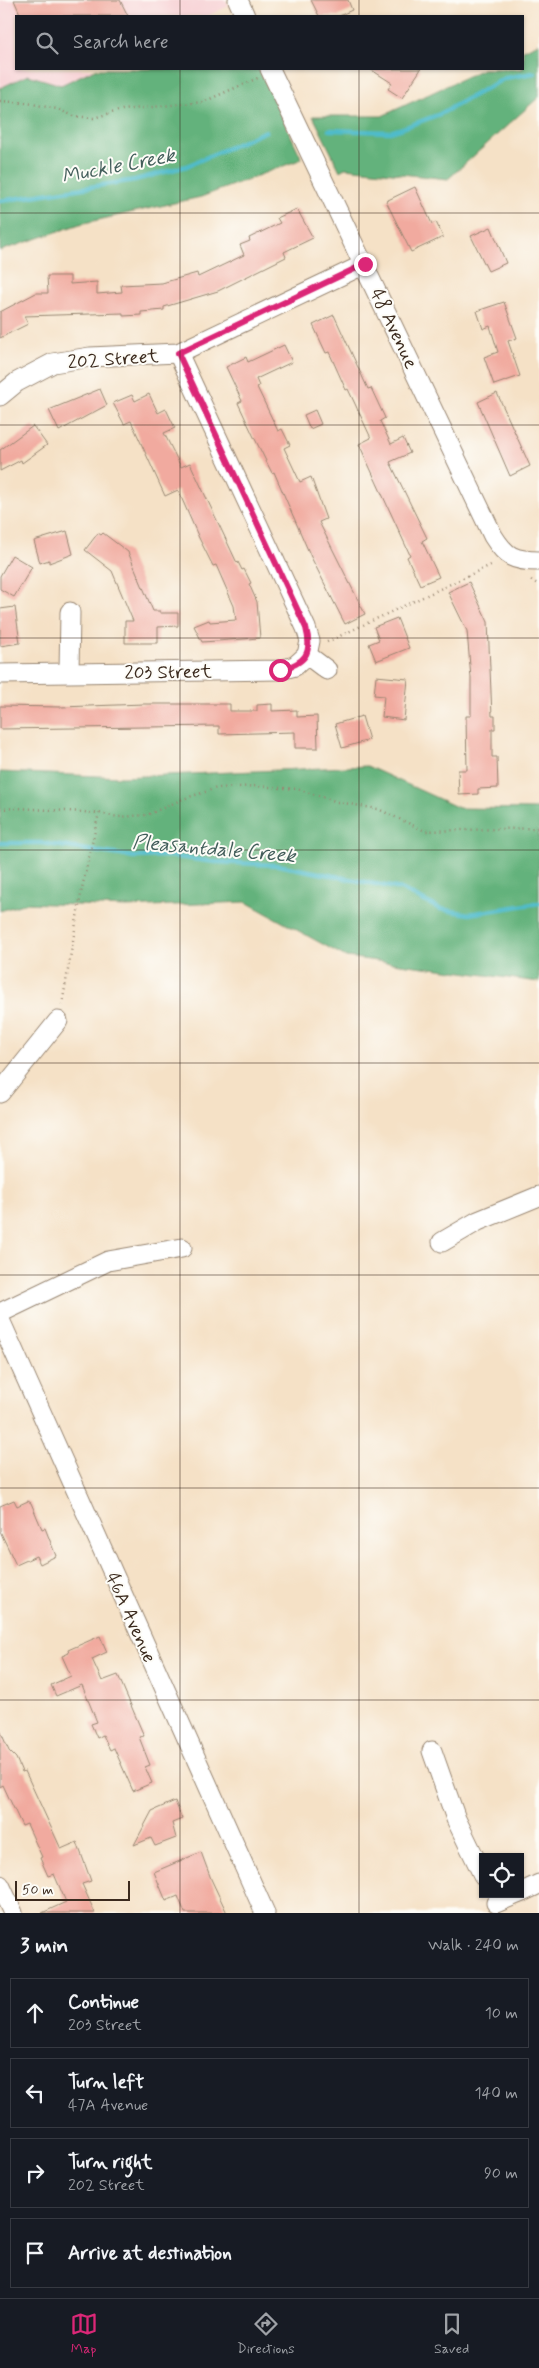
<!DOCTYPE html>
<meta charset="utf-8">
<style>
:root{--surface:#171b24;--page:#20242c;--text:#f1f3f6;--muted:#9ea1a6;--line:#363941;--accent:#db2777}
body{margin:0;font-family:Mynerve,sans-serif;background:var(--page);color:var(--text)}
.controls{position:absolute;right:15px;bottom:15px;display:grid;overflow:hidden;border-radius:0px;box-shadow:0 1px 4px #0004}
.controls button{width:45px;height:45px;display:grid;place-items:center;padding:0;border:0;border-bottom:1px solid var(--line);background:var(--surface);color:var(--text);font:25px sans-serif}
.scale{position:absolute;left:15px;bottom:12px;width:115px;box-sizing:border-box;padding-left:5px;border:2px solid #3b2a1e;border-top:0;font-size:14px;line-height:18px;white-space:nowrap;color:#3b2a1e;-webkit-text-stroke:4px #fdfcf7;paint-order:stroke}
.stop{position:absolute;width:15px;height:15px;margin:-11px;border:4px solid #db2777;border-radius:50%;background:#fff}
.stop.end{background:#db2777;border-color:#fff;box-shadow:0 1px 5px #0008}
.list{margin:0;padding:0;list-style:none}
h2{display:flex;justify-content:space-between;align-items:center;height:65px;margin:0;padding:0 20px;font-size:21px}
h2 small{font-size:16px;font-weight:400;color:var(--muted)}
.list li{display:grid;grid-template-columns:32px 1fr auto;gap:15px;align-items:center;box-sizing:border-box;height:70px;margin:0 10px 10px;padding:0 10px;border:1px solid var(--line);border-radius:0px}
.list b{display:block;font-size:19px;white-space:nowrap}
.list p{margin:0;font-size:16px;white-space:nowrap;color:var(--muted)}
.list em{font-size:16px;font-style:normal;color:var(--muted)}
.icon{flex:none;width:28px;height:28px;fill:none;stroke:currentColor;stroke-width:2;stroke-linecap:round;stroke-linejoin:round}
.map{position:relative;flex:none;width:539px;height:1913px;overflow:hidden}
.search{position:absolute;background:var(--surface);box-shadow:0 1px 4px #0004;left:15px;right:15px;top:15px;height:55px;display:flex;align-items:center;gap:12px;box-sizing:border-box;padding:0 18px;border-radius:0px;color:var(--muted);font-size:19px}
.sheet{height:385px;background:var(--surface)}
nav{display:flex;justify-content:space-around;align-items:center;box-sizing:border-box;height:70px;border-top:1px solid var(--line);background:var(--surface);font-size:14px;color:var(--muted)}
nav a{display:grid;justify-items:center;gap:2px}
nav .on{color:var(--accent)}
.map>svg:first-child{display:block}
.built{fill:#f7cfd3}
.forest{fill:#63b27c;stroke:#4f6e4d}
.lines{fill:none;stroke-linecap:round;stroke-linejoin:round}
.stream{stroke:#4fbbca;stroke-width:4.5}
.building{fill:#f1aa9f}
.minor-casing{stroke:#988672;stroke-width:21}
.path{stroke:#988672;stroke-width:2.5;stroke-dasharray:1 4;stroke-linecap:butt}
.minor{stroke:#fff;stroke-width:19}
.route{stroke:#db2777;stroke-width:6}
.grid{fill:none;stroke:#3b2a1e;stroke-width:1;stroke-opacity:0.55}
.labels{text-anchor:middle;stroke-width:4;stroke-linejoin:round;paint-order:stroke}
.street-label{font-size:19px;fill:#3b2a1e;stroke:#fdfcf7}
.water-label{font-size:20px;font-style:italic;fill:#425d5a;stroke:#fdfcf7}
</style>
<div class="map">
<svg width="539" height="1913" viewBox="0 0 539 1913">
<rect width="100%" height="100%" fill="#fdfcf7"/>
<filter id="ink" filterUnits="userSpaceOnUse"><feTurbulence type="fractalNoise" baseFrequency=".02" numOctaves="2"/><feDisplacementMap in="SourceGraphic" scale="10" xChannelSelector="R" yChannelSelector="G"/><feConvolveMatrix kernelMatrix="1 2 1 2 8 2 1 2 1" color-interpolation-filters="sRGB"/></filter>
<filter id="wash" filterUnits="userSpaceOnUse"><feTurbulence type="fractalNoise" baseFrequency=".0096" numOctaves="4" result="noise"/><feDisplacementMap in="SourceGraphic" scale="20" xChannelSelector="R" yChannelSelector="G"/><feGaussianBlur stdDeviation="1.12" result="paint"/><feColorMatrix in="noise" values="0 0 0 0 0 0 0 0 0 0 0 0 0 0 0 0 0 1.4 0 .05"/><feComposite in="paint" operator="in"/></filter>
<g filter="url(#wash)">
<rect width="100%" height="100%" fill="#f5e1c6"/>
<path class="built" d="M 0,0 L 226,0 L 229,6 L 207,16 L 16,16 L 16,69 L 95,69 L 61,85 L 28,75 L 0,88 Z"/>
<g class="forest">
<path d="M 539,43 L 539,97 L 448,179 L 345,168 L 340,171 L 313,116 L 382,116 L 483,69 L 523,69 L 523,50 Z"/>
<path d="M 95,69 L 259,69 L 302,159 L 201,197 L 80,224 L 0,251 L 0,88 L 28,75 L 61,85 Z"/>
<path d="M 367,766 L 459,808 L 539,809 L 539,982 L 346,957 L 246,902 L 126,907 L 26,903 L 0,911 L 0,772 L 122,777 Z"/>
</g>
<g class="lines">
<g class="stream">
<path d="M 329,130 L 390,132 L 403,128 L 440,114 L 505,78 L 534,73"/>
<path d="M 0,201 L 135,180 L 187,166 L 266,131"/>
<path d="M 0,843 L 41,843 L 134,857 L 169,856 L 215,862 L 278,865 L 401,889 L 440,909 L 469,914 L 539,903"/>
</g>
</g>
<g id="blocks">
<g class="building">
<path d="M 14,0 L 120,0 L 128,16 L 21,16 Z"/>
<path d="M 311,0 L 348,0 L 352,10 L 339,16 L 319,16 Z"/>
<path d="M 370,69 L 421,69 L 402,98 L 388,89 L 392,83 Z"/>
<path d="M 415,187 L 432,224 L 436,222 L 443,237 L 411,252 L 386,201 Z"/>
<path d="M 297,209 L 313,238 L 284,252 L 286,257 L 218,291 L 164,307 L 164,310 L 141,312 L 141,315 L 123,316 L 123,313 L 24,316 L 28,324 L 0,338 L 0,312 L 36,293 L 48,293 L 47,276 L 70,276 L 70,284 L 97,282 L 97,294 L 122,292 L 121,285 L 162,283 L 197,273 L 198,277 L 244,255 L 240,245 L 250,241 L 249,238 L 280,223 L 277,218 Z"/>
<path d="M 491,227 L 506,263 L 488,271 L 471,236 Z"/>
<path d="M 504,302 L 517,338 L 508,341 L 520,376 L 494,385 L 484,357 L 498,352 L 490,326 L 483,329 L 477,311 Z"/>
<path d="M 334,315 L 368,389 L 371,388 L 385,418 L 380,421 L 391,444 L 403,438 L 410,453 L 390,462 L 427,538 L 422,541 L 439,577 L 420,585 L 407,557 L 410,555 L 359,444 L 371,438 L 348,389 L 346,390 L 329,352 L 326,353 L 313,325 Z"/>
<path d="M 284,345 L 292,362 L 256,379 L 259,386 L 257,387 L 278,431 L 282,429 L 290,445 L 284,448 L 300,482 L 311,477 L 326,519 L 319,522 L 365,614 L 345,624 L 311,557 L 274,472 L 272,473 L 253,435 L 238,403 L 242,401 L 226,367 L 246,357 L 248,362 Z"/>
<path d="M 100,389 L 107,405 L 59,431 L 49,410 Z"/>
<path d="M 497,393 L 530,466 L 510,476 L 478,402 Z"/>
<path d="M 149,394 L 158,413 L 166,409 L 175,428 L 164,433 L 181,467 L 190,463 L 237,563 L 238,562 L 242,570 L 244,569 L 251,583 L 249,584 L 257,602 L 260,638 L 202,642 L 194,626 L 209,620 L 210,622 L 236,620 L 234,606 L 216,565 L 213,566 L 199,538 L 178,490 L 165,496 L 131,421 L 124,424 L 113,403 L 132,395 L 135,401 Z"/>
<path d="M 315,410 L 321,424 L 310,429 L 304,415 Z"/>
<path d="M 33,426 L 47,445 L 22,463 L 21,460 L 0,471 L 0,450 Z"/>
<path d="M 67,531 L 73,554 L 49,563 L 49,560 L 40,563 L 34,541 Z"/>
<path d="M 98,533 L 101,535 L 103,533 L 128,552 L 153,611 L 160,611 L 160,613 L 178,613 L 178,626 L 158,627 L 158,643 L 125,643 L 125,621 L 133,621 L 112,571 L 85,550 Z"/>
<path d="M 12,555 L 32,567 L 14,597 L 0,589 L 0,576 Z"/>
<path d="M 469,582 L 488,622 L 492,716 L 495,716 L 495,729 L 492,729 L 492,757 L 497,757 L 498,788 L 478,789 L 478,794 L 459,795 L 458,770 L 467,770 L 466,716 L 471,716 L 471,678 L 467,631 L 448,592 Z"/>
<path d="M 15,607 L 20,643 L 0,646 L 0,609 Z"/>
<path d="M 397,618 L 409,648 L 376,661 L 369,644 L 379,640 L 374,627 Z"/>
<path d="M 376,676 L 408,679 L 404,720 L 382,717 L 384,696 L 374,695 Z"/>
<path d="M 144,704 L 230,704 L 230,711 L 257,711 L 257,705 L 272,704 L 272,711 L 297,710 L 297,717 L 317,716 L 318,748 L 295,748 L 295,732 L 219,734 L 219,726 L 0,729 L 0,706 L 61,707 Z"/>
<path d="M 362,716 L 369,740 L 342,748 L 335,724 Z"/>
<path d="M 14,1500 L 17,1506 L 28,1501 L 31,1503 L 42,1529 L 45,1528 L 56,1556 L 40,1564 L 36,1556 L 16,1565 L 0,1531 L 0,1506 Z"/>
<path d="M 100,1636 L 107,1652 L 92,1659 L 102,1681 L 118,1675 L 144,1736 L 139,1737 L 150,1765 L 145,1767 L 152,1783 L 133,1791 L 114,1748 L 110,1750 L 103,1735 L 97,1738 L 91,1724 L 97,1722 L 82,1685 L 56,1696 L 51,1685 L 71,1676 L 62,1656 L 69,1653 L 68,1650 Z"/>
<path d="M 0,1730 L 9,1751 L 16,1758 L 22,1772 L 25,1771 L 61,1849 L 77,1842 L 91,1881 L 82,1884 L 95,1913 L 42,1913 L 66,1902 L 54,1874 L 48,1876 L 40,1858 L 42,1857 L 27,1824 L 22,1826 L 3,1785 L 0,1787 Z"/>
<path d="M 175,1801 L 182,1819 L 172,1823 L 176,1838 L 155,1846 L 151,1838 L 134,1845 L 152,1811 Z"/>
<path d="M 201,1852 L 211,1879 L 227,1913 L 185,1913 L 178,1896 L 166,1901 L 154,1872 Z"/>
</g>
</g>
</g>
<g filter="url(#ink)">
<use href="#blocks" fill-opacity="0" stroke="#988672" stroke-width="1"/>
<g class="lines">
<defs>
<g id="minor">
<path d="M 238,0 L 245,16"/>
<path d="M 270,69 L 493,536 C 506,557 514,561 539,561"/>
<path d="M 178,353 L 306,628 L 310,641 L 307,655"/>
<path d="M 0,396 L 17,382 L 53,363 L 90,357 L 178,353 L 365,264"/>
<path d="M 307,655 L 327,670"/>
<path d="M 69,672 L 70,612"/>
<path d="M 0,674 L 280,670 L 295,666 L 307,655"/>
<path d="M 0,1093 L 58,1021"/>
<path d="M 442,1242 L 478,1221 L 539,1196"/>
<path d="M 0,1313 L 108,1261 L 182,1248"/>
<path d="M 0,1320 L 265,1913"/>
<path d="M 432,1751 L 456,1819 L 483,1875"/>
<path d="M 0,1885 L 13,1913"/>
<path d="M 520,1893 L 539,1884"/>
<path d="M 496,1903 L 517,1894"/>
</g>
</defs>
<use href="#minor" class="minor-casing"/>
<g class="path">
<path d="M 0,101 L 27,103 L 57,109 L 74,116 L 93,118 L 122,110 L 203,102 L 258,78"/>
<path d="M 531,580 L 539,585"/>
<path d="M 327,642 L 493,564"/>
<path d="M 0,809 L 17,808 L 99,813 L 118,817 L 147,815 L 183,799 L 217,788 L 257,786 L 297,789 L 338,802 L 378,809 L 425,831 L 539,828"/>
<path d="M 62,1005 L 82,888 L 99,813"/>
</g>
<use href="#minor" class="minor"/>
</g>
</g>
<g class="lines" filter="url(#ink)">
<path class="route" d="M 280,670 C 305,663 313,654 306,628 L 178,353 L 365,264"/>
</g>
<path class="grid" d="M 180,0 L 180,16M 359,0 L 359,16M 180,69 L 180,1913M 359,69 L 359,1913M 0,213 L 539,213M 0,425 L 539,425M 0,638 L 539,638M 0,850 L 539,850M 0,1063 L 539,1063M 0,1275 L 539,1275M 0,1488 L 539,1488M 0,1700 L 539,1700"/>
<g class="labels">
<g class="street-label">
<text transform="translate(395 328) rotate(65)" y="7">48 Avenue</text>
<text transform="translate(113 358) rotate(-4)" y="7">202 Street</text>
<text transform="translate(168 671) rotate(-1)" y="7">203 Street</text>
<text transform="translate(132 1617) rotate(66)" y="7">46A Avenue</text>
</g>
<g class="water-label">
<text transform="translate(118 165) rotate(-11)" y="7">Muckle Creek</text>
<text transform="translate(214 848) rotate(5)" y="7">Pleasantdale Creek</text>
</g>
</g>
</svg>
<div class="controls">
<button><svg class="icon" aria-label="locate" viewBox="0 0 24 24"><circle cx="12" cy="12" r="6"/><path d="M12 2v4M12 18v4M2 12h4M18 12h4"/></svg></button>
</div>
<div class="scale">50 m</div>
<div class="stop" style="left:280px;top:670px"></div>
<div class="stop end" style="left:365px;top:264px"></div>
<div class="search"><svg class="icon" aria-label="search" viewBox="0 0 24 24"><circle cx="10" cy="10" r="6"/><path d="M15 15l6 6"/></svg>Search here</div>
</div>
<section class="sheet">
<h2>3 min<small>Walk · 240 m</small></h2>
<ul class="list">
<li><svg class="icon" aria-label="ahead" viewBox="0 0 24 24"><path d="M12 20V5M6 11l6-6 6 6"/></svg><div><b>Continue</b><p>203 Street</p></div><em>10 m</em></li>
<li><svg class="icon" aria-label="left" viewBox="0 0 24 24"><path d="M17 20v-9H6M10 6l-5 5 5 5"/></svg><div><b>Turn left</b><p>47A Avenue</p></div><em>140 m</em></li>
<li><svg class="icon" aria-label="right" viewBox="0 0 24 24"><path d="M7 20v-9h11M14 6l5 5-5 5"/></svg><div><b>Turn right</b><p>202 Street</p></div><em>90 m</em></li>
<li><svg class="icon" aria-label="arrive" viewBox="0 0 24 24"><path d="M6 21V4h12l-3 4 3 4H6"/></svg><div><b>Arrive at destination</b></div></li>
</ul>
</section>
<nav>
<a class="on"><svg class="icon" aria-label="map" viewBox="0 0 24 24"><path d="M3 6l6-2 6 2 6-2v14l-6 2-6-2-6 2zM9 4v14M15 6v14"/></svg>Map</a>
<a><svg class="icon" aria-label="directions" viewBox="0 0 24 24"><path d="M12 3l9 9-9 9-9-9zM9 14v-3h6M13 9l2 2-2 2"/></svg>Directions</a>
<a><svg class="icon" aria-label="saved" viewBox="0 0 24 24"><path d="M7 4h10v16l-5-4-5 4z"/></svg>Saved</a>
</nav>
